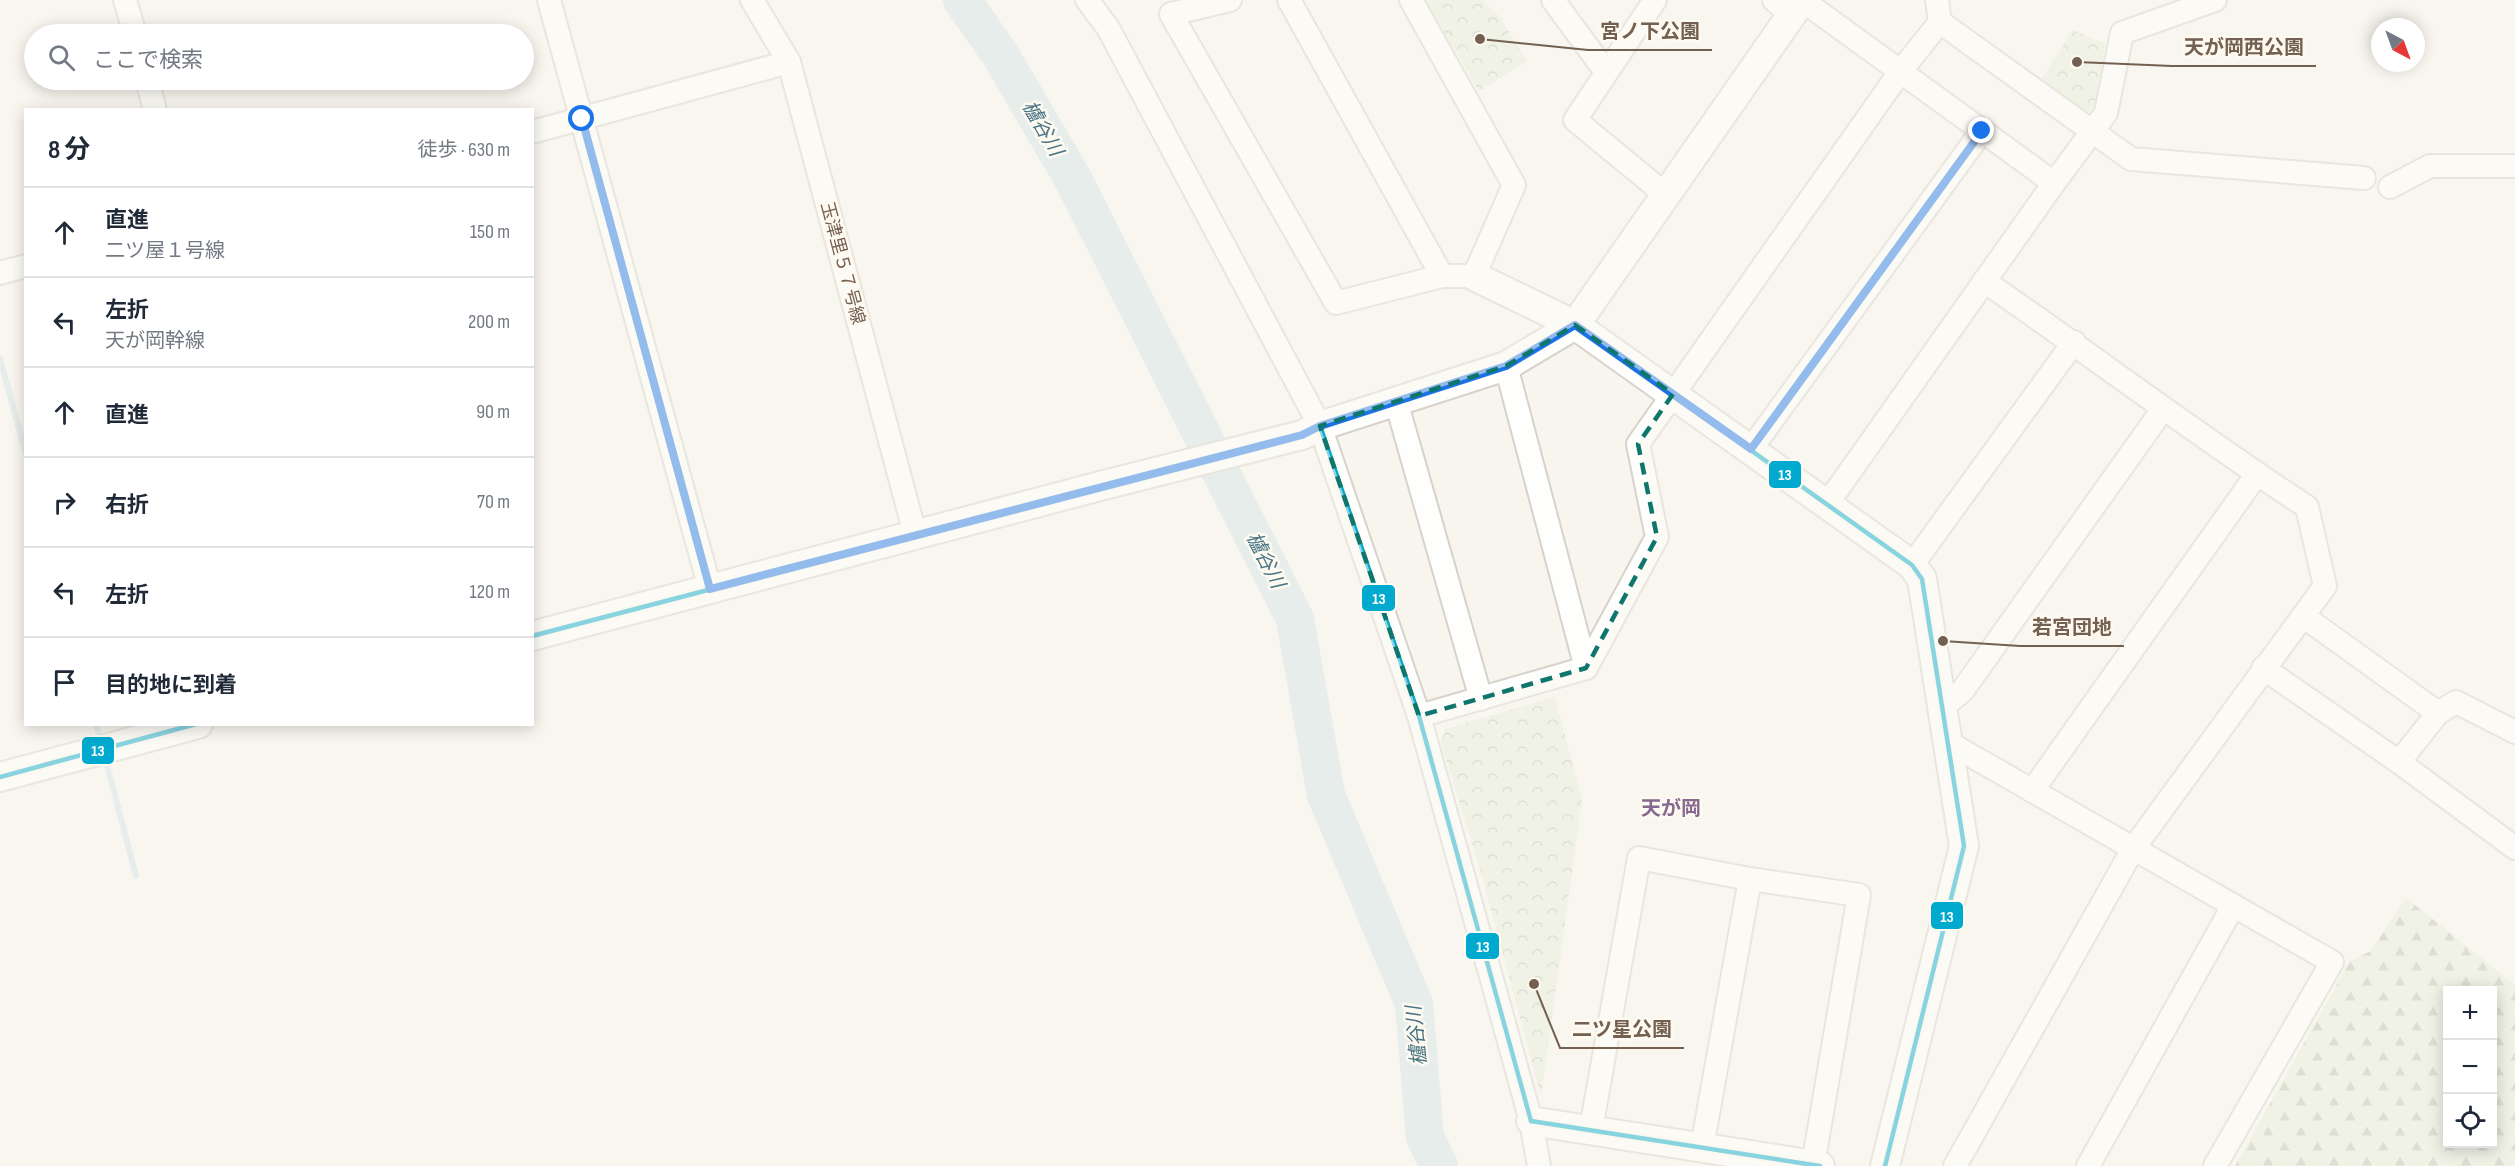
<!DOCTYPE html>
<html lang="ja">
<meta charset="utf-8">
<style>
:root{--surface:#fff;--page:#f6f6f7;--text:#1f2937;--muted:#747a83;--line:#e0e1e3}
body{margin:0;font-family:"Sofia Sans Condensed","Noto Sans JP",sans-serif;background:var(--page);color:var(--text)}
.controls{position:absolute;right:18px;bottom:18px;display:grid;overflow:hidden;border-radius:0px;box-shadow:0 3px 15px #0003}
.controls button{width:54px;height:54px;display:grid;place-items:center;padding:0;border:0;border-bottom:2px solid var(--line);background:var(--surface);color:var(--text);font:30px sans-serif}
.compass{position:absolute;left:2371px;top:18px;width:54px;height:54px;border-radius:50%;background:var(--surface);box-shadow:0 3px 15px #0003;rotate:139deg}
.stop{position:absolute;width:18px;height:18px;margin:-14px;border:4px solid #1a73e8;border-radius:50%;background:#fff}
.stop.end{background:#1a73e8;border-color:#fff;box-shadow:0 2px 6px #0008}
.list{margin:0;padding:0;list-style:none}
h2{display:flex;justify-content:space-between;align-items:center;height:78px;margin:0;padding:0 24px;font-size:26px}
h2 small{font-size:20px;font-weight:400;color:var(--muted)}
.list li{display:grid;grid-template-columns:39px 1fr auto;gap:18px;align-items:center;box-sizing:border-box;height:90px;padding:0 24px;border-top:2px solid var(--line)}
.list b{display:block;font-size:22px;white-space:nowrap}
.list p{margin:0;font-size:20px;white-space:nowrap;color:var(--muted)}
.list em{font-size:20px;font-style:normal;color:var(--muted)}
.icon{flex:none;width:33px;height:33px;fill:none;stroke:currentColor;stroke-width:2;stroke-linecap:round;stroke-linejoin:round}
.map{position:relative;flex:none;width:2515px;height:1166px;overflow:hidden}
.search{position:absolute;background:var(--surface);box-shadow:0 3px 15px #0003;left:24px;top:24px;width:510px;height:66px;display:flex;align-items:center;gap:15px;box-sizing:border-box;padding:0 21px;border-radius:33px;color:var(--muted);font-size:22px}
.panel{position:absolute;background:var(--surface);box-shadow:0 3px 15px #0003;left:24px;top:108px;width:510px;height:618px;border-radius:0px}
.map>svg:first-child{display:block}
.forest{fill:url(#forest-firs);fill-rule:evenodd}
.park{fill:url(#park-crowns)}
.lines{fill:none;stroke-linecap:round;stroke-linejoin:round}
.stream{stroke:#d1e3e7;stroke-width:6}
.river{stroke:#d1e3e7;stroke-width:38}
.minor-casing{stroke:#d7d2cc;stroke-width:26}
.tertiary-casing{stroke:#d7d2cc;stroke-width:32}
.minor{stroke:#fefefc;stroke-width:22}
.tertiary{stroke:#fefefc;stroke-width:28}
.bus-1-casing{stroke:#fefaf1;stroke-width:9}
.bus-1{stroke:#00a9ce;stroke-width:4.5}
.route{stroke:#1a73e8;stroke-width:8}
.marked{fill:none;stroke:#0f766e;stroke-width:4.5;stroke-dasharray:12 8;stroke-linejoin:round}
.labels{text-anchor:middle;stroke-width:5;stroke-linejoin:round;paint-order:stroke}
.street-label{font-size:18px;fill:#746050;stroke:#fefaf1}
.water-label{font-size:20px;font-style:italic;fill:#4b7685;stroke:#fefaf1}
.neighbourhood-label{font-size:20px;font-weight:bold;fill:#87688f;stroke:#fefaf1}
.leader{fill:none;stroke:#746050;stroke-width:2}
.callout-dot{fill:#746050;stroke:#fefaf1;stroke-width:2}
.callout-label{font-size:20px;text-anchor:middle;font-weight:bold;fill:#746050;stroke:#fefaf1;stroke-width:5;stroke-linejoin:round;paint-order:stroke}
.line-badge{stroke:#fefaf1;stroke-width:2}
.badge-label{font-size:16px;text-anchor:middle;font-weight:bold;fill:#fff}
</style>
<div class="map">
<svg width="2515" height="1166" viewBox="0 0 2515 1166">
<defs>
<pattern id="forest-firs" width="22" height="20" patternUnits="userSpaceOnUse" patternTransform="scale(1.5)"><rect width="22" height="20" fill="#e4eeda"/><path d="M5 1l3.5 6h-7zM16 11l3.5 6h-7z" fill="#bdc4b3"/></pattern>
<pattern id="park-crowns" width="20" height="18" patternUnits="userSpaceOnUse" patternTransform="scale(1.5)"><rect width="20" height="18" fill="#e4eeda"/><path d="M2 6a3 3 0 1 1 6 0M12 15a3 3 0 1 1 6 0" fill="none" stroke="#bdc4b3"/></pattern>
</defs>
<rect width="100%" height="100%" fill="#f8f5ee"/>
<path class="forest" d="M 2406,898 L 2515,985 L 2515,1166 L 2235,1166 L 2350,961 L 2371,951 ZM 2448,990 L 2492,990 L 2492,1144 L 2448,1144 Z"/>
<g class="park">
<path d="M 1425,0 L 1482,0 L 1499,16 L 1527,61 L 1479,91 Z"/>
<path d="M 2073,30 L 2105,44 L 2097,103 L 2087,113 L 2041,80 Z"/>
<path d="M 1555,697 L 1582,800 L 1541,1097 L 1481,872 L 1441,743 L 1445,729 Z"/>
</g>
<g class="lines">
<g class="stream">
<path d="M 0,358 L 26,455"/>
<path d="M 96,724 L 101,742"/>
<path d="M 105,757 L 136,876"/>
</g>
<path class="river" d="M 962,0 L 1001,56 L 1073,179 L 1295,619 L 1326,795 L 1414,1004 L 1425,1137 L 1439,1166"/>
<defs>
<g id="minor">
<path d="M 125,0 L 135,34"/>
<path d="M 549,0 L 710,589"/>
<path d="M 752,0 L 789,62 L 915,534"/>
<path d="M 1087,0 L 1108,28 L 1320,426 L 1419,716 L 1531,1121 L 1539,1166"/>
<path d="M 1230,0 L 1171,14 L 1336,303 L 1442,276 L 1474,276 L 1514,185 L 1411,0"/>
<path d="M 1289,0 L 1442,276"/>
<path d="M 1553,0 L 1606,72"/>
<path d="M 1655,0 L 1575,120 L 1666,195"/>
<path d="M 1774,0 L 1792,15"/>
<path d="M 1802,0 L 2054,183 L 1827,504"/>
<path d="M 1937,0 L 1940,22 L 2131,159 L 2364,178"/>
<path d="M 147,80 L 155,110"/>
<path d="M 532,132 L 789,62"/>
<path d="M 2054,183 L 2106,113 L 2122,33 L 2215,0"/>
<path d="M 2390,187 L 2430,166 L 2515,166"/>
<path d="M 0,273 L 26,266"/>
<path d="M 1396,401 L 1481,699"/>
<path d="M 1751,449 L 1982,131"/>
<path d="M 1912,565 L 2074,342"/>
<path d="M 2303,616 L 2438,713 L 2399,762"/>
<path d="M 1586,668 L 1657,537 L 1638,444 L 1900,72 L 1940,22"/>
<path d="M 2263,668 L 2399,762 L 2515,848"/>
<path d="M 1943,707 L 1963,690 L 2163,409"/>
<path d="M 2438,713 L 2456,702 L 2515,732"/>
<path d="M 1419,716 L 1586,668 L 1506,366"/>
<path d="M 1949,743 L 2332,962 L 2215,1166"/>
<path d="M 2032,791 L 2257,474"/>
<path d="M 1591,1129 L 1639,858 L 1750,879 L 1859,895 L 1813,1165"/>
<path d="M 1702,1147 L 1750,879"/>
<path d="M 1955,1166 L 2133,849 L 2325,586 L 2307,507 C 2197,435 2093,356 1984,281"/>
<path d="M 2088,1166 L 2233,906"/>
</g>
<g id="tertiary">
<path d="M 1474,276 L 1575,325 L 1912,565 L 1922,579 L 1964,846 L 1885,1166"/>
<path d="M 532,636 L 1100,486 L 1302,435 L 1320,426 L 1506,366 L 1575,325 L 1802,0"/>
<path d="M 0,777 L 198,724"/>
<path d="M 1531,1121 L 1820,1166"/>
</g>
</defs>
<use href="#minor" class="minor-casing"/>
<use href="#tertiary" class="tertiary-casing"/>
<use href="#minor" class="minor"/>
<use href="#tertiary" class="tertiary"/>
<defs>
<g id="bus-1">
<path d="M 1575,325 L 1912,565 L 1922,579 L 1964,846 L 1885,1166"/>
<path d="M 1320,426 L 1419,716 L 1531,1121"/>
<path d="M 532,636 L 1302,435 L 1320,426 L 1506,366 L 1575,325"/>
<path d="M 0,777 L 196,724"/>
<path d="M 1531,1121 L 1820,1166"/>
</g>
</defs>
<use href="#bus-1" class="bus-1-casing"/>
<use href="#bus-1" class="bus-1"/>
</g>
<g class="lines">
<path class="route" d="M 582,119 L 710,589 L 1302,435 L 1320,426 L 1506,366 L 1575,325 L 1751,449 L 1982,131"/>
</g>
<path d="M0 0H2515V1166H0ZM 1575,325 L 1673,394 L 1638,444 L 1657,537 L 1586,668 L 1419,716 L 1320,426 L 1506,366 Z" fill="#f8f5ee" fill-opacity=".55" fill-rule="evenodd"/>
<path class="marked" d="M 1575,325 L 1673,394 L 1638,444 L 1657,537 L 1586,668 L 1419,716 L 1320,426 L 1506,366 Z"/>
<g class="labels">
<g class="street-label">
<text transform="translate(843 263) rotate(75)" y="6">玉津里５７号線</text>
</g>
<g class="water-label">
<text transform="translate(1043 128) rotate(60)" y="7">櫨谷川</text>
<text transform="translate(1266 560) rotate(63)" y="7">櫨谷川</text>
<text transform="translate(1416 1036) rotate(-96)" y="7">櫨谷川</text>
</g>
<g class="neighbourhood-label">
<text x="1671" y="815">天が岡</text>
</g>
</g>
<path class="leader" d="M1480 39L1588 50H1712M2077 62L2172 66H2316M1943 641L2020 646H2124M1534 984L1560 1048H1684"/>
<g class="callout-dot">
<circle cx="1480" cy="39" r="6"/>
<circle cx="2077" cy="62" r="6"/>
<circle cx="1943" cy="641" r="6"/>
<circle cx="1534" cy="984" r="6"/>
</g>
<g class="callout-label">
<text x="1650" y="38">宮ノ下公園</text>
<text x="2244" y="54">天が岡西公園</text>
<text x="2072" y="634">若宮団地</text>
<text x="1622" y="1036">二ツ星公園</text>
</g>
<g class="line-badge">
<rect x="1768" y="460" width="34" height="29" rx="6" fill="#00a9ce"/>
<rect x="1361" y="584" width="35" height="28" rx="6" fill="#00a9ce"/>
<rect x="81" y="736" width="34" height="29" rx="6" fill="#00a9ce"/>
<rect x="1930" y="901" width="34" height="29" rx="6" fill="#00a9ce"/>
<rect x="1465" y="932" width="35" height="28" rx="6" fill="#00a9ce"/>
</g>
<g class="badge-label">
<text x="1785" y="480">13</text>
<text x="1379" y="604">13</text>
<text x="98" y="756">13</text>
<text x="1947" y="922">13</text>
<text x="1483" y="952">13</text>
</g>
</svg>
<div class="controls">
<button>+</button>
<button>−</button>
<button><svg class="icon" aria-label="locate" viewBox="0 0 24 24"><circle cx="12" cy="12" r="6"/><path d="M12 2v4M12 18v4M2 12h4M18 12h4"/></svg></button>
</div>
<svg class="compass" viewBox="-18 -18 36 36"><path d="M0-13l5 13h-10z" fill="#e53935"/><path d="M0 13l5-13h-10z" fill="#747a83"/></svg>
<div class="stop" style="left:582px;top:119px"></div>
<div class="stop end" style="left:1982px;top:131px"></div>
<div class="search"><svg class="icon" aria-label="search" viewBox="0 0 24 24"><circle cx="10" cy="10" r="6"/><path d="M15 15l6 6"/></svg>ここで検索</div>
<section class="panel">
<h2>8 分<small>徒歩 · 630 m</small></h2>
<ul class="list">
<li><svg class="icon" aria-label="ahead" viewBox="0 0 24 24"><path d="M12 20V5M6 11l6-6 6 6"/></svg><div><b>直進</b><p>二ツ屋１号線</p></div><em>150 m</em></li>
<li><svg class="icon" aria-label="left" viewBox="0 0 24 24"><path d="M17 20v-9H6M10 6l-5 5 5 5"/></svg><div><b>左折</b><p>天が岡幹線</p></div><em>200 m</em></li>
<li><svg class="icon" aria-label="ahead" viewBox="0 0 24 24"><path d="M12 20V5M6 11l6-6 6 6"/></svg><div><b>直進</b></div><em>90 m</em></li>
<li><svg class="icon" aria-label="right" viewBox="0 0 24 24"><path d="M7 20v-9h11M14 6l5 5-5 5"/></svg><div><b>右折</b></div><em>70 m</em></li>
<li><svg class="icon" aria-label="left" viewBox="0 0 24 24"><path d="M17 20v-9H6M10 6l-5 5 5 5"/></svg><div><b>左折</b></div><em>120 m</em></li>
<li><svg class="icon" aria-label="arrive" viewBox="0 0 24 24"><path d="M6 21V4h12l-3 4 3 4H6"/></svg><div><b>目的地に到着</b></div></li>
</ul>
</section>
</div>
